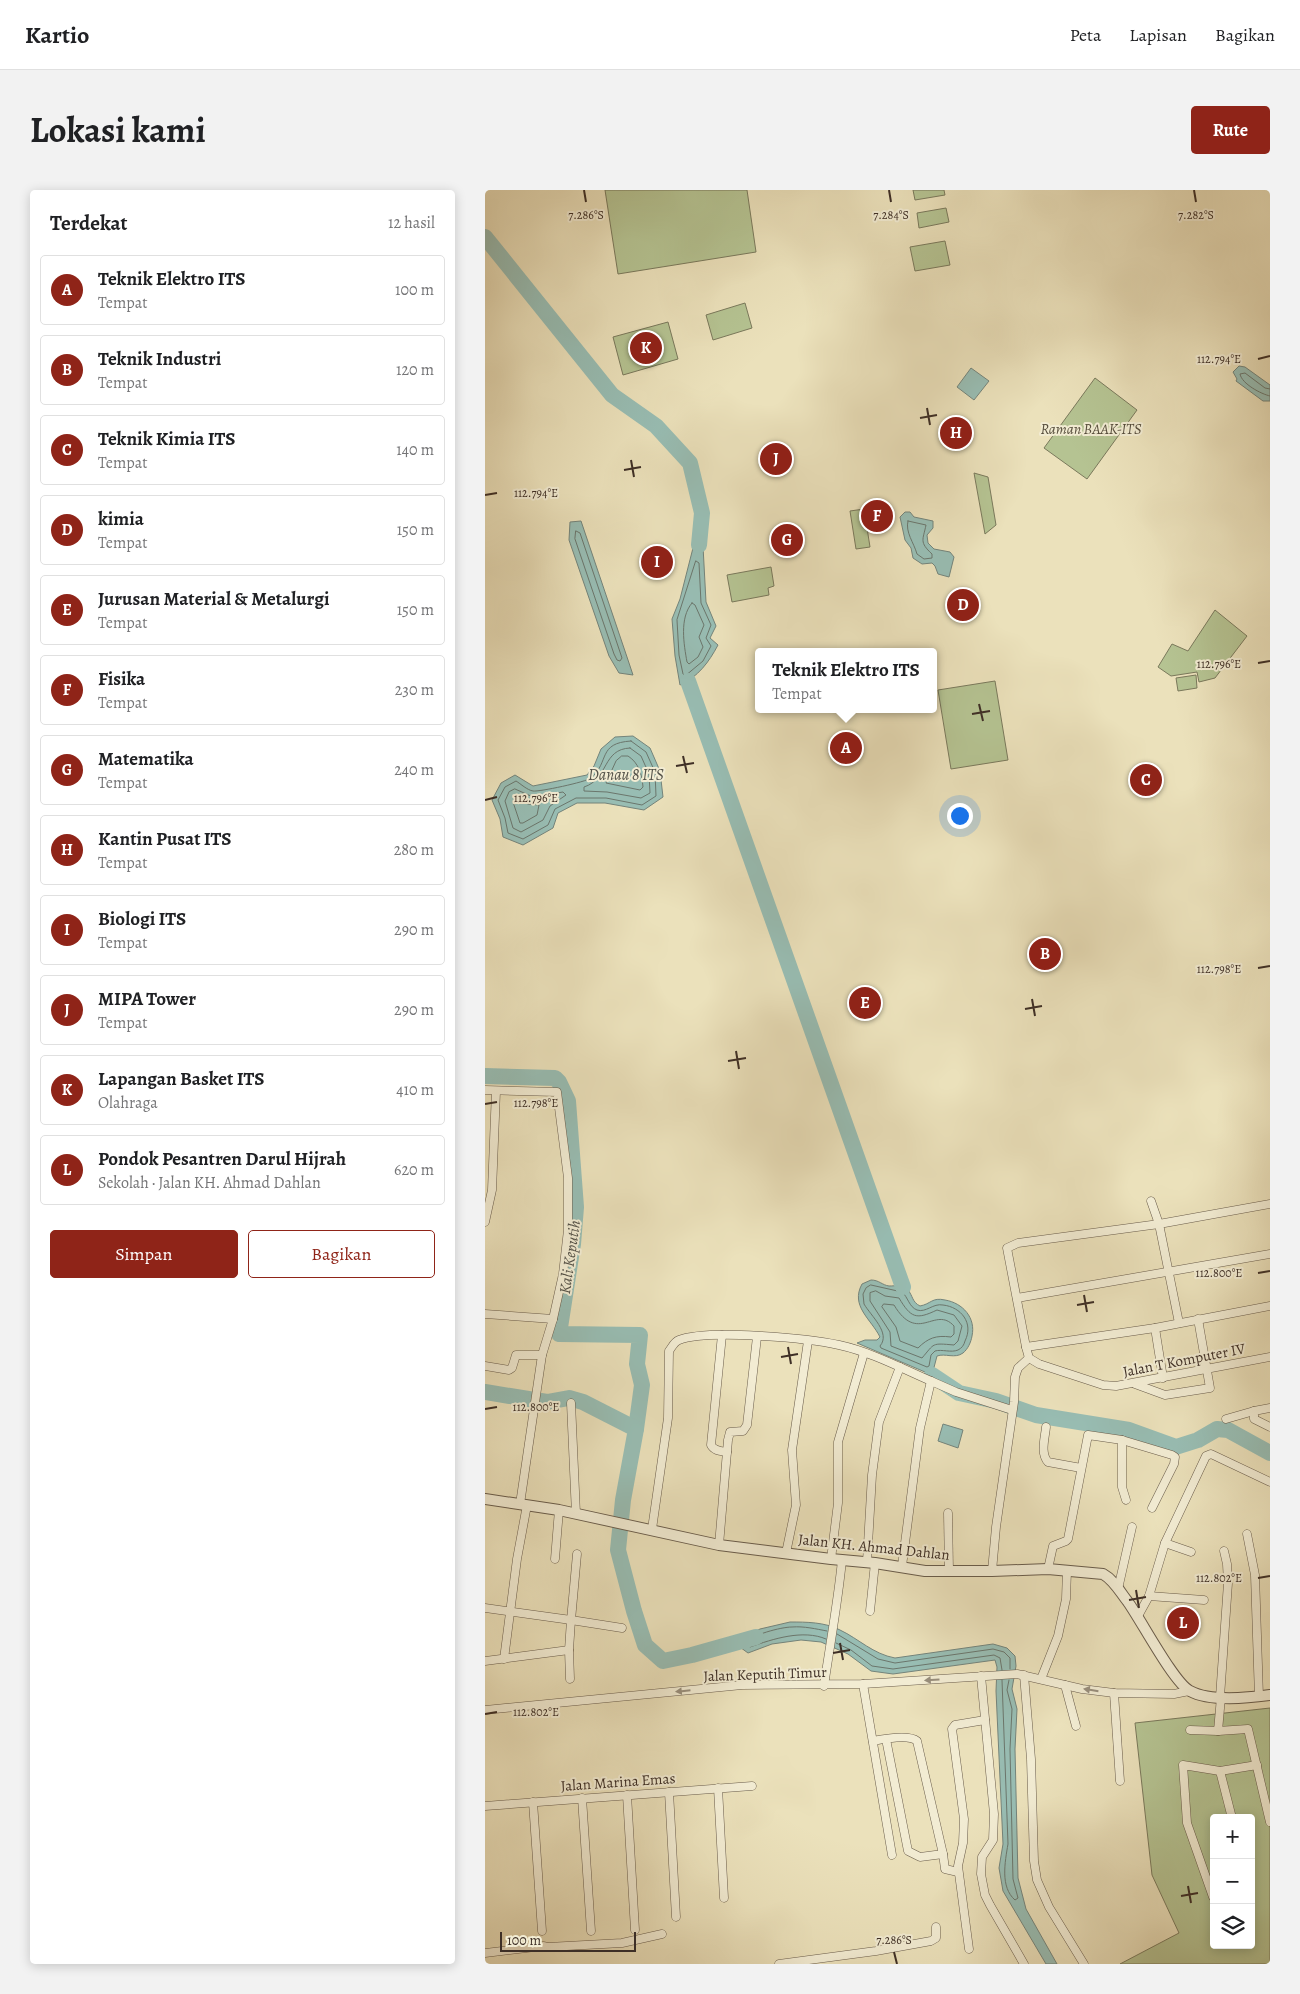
<!DOCTYPE html>
<html lang="id">
<meta charset="utf-8">
<style>
:root{--surface:#fff;--page:#f2f2f2;--text:#202124;--muted:#757577;--line:#e0e0e0;--accent:#8f2418}
body{margin:0;font-family:Alegreya,serif;background:var(--page);color:var(--text)}
.controls{position:absolute;right:15px;bottom:15px;display:grid;overflow:hidden;border-radius:5px;box-shadow:0 2px 12px #0003}
.controls button{width:45px;height:45px;display:grid;place-items:center;padding:0;border:0;border-bottom:1px solid var(--line);background:var(--surface);color:var(--text);font:25px sans-serif}
.scale{position:absolute;left:15px;bottom:12px;width:136px;box-sizing:border-box;padding-left:5px;border:2px solid #3e2f26;border-top:0;font-size:14px;line-height:18px;white-space:nowrap;color:#3e2f26;-webkit-text-stroke:4px #f2ecd3;paint-order:stroke}
.you{position:absolute;left:474px;top:625px;width:18px;height:18px;margin:-12px;border:4px solid #fff;border-radius:50%;background:#1a73e8;box-shadow:0 0 0 8px #1a73e833}
.badge{display:grid;place-items:center;width:32px;height:32px;border-radius:50%;background:var(--accent);color:#fff;font-size:16px;font-weight:700}
.pin{position:absolute;translate:-50% -50%;border:2px solid #fff;box-shadow:0 1px 5px #0006}
.popup{position:absolute;left:270px;top:458px;width:182px;height:65px;box-sizing:border-box;display:grid;place-content:center;border-radius:5px;background:var(--surface);filter:drop-shadow(0 1px 4px #0005);font-size:16px;white-space:nowrap;color:var(--muted)}
.popup b{font-size:19px;color:var(--text)}
.popup::after{content:'';position:absolute;left:50%;top:100%;margin-left:-10px;border:10px solid transparent;border-top-color:var(--surface)}
.list{margin:0;padding:0;list-style:none}
h2{display:flex;justify-content:space-between;align-items:center;height:65px;margin:0;padding:0 20px;font-size:21px}
h2 small{font-size:16px;font-weight:400;color:var(--muted)}
.list li{display:grid;grid-template-columns:32px 1fr auto;gap:15px;align-items:center;box-sizing:border-box;height:70px;margin:0 10px 10px;padding:0 10px;border:1px solid var(--line);border-radius:5px}
.list b{display:block;font-size:19px;white-space:nowrap}
.list p{margin:0;font-size:16px;white-space:nowrap;color:var(--muted)}
.list em{font-size:16px;font-style:normal;color:var(--muted)}
.actions{display:flex;gap:10px;padding:15px 20px}
.actions a{flex:1;padding:11px 0;border:1px solid var(--accent);border-radius:5px;text-align:center;font-size:18px;color:var(--accent)}
.actions .main{background:var(--accent);color:#fff}
.icon{flex:none;width:28px;height:28px;fill:none;stroke:currentColor;stroke-width:2;stroke-linecap:round;stroke-linejoin:round}
.map{position:relative;flex:none;width:785px;height:1774px;overflow:hidden;border-radius:5px}
header{display:flex;align-items:center;gap:30px;box-sizing:border-box;height:70px;padding:0 25px;background:var(--surface);border-bottom:1px solid var(--line)}
header strong{font-size:24px}
nav{display:flex;gap:28px;margin-inline-start:auto;font-size:18px}
.intro{display:flex;align-items:center;justify-content:space-between;box-sizing:border-box;height:120px;padding:0 30px}
h1{margin:0;font-size:35px}
.button{padding:12px 22px;border-radius:5px;background:var(--accent);color:#fff;font-size:18px;font-weight:700}
main{display:flex;gap:30px;padding:0 30px}
aside{flex:1;background:var(--surface);border-radius:5px;box-shadow:0 2px 12px #0003}
.map>svg:first-child{display:block}
.green{fill:#b5c392;stroke:#7a795c;fill-rule:evenodd}
.water{fill:#98bdb3;stroke:#74847b}
.lines{fill:none;stroke-linecap:round;stroke-linejoin:round}
.shore{stroke:#6b766c;stroke-width:1}
.river{stroke:#98bdb3;stroke-width:16}
.minor-casing{stroke:#695c4b;stroke-width:9}
.tertiary-casing{stroke:#695c4b;stroke-width:12}
.minor{stroke:#f2ecd3;stroke-width:8}
.tertiary{stroke:#f2ecd3;stroke-width:10}
.oneway{fill:#988e7c}
.ticks{fill:none;stroke:#3e2f26;stroke-width:2}
.labels{text-anchor:middle;stroke-width:4;stroke-linejoin:round;paint-order:stroke}
.park-label{font-size:15px;font-style:italic;fill:#564d3c;stroke:#f2ecd3}
.street-label{font-size:15px;fill:#3e2f26;stroke:#f2ecd3}
.water-label{font-size:16px;font-style:italic;fill:#545249;stroke:#f2ecd3}
.ticks-label{font-size:12px;text-anchor:middle;fill:#3e2f26;stroke:#f2ecd3;stroke-width:4;stroke-linejoin:round;paint-order:stroke}
</style>
<header>
<strong>Kartio</strong>
<nav><a>Peta</a><a>Lapisan</a><a>Bagikan</a></nav>
</header>
<div class="intro"><h1>Lokasi kami</h1><a class="button">Rute</a></div>
<main>
<aside>
<h2>Terdekat<small>12 hasil</small></h2>
<ul class="list">
<li><span class="badge">A</span><div><b>Teknik Elektro ITS</b><p>Tempat</p></div><em>100 m</em></li>
<li><span class="badge">B</span><div><b>Teknik Industri</b><p>Tempat</p></div><em>120 m</em></li>
<li><span class="badge">C</span><div><b>Teknik Kimia ITS</b><p>Tempat</p></div><em>140 m</em></li>
<li><span class="badge">D</span><div><b>kimia</b><p>Tempat</p></div><em>150 m</em></li>
<li><span class="badge">E</span><div><b>Jurusan Material &amp; Metalurgi</b><p>Tempat</p></div><em>150 m</em></li>
<li><span class="badge">F</span><div><b>Fisika</b><p>Tempat</p></div><em>230 m</em></li>
<li><span class="badge">G</span><div><b>Matematika</b><p>Tempat</p></div><em>240 m</em></li>
<li><span class="badge">H</span><div><b>Kantin Pusat ITS</b><p>Tempat</p></div><em>280 m</em></li>
<li><span class="badge">I</span><div><b>Biologi ITS</b><p>Tempat</p></div><em>290 m</em></li>
<li><span class="badge">J</span><div><b>MIPA Tower</b><p>Tempat</p></div><em>290 m</em></li>
<li><span class="badge">K</span><div><b>Lapangan Basket ITS</b><p>Olahraga</p></div><em>410 m</em></li>
<li><span class="badge">L</span><div><b>Pondok Pesantren Darul Hijrah</b><p>Sekolah · Jalan KH. Ahmad Dahlan</p></div><em>620 m</em></li>
</ul>
<div class="actions"><a class="main">Simpan</a><a>Bagikan</a></div>
</aside>
<div class="map">
<svg width="785" height="1774" viewBox="0 0 785 1774">
<rect width="100%" height="100%" fill="#ebe1bb"/>
<filter id="stains"><feTurbulence type="fractalNoise" baseFrequency=".004" numOctaves="4"/><feColorMatrix values="0 0 0 0 .2 0 0 0 0 .09 0 0 0 0 .02 0 0 0 .5 -.17"/></filter>
<radialGradient id="worn" r=".72"><stop offset=".6" stop-color="#630" stop-opacity="0"/><stop offset="1" stop-color="#630" stop-opacity=".3"/></radialGradient>
<g class="green">
<path d="M 120,0 L 262,0 L 271,62 L 133,84 Z"/>
<path d="M 428,0 L 459,0 L 460,5 L 430,10 Z"/>
<path d="M 461,18 L 464,32 L 434,38 L 432,23 Z"/>
<path d="M 460,51 L 465,75 L 430,81 L 425,57 Z"/>
<path d="M 260,113 L 267,138 L 228,150 L 221,125 Z"/>
<path d="M 183,132 L 193,169 L 138,185 L 128,147 Z"/>
<path d="M 610,188 L 652,220 L 602,289 L 559,258 Z"/>
<path d="M 489,283 L 503,287 L 511,335 L 500,344 Z"/>
<path d="M 379,319 L 385,357 L 371,359 L 365,321 Z"/>
<path d="M 286,377 L 289,396 L 283,398 L 284,405 L 247,412 L 242,385 Z"/>
<path d="M 730,420 L 762,446 L 730,488 L 714,492 L 712,482 L 686,486 L 673,477 L 687,454 L 703,461 Z"/>
<path d="M 711,485 L 712,498 L 693,501 L 691,488 Z"/>
<path d="M 510,491 L 523,570 L 466,579 L 453,500 Z"/>
<path d="M 785,1518 L 785,1774 L 635,1774 L 694,1743 L 667,1685 L 650,1533 ZM 729,1628 L 766,1628 L 766,1755 L 729,1755 Z"/>
</g>
<g class="water">
<path d="M 754,176 L 760,177 L 785,195 L 785,211 L 778,211 L 751,191 L 752,189 L 748,182 Z"/>
<path d="M 486,178 L 504,191 L 489,210 L 472,197 Z"/>
<path d="M 420,322 L 425,322 L 429,327 L 448,331 L 448,338 L 442,345 L 443,353 L 449,359 L 465,362 L 469,367 L 464,387 L 453,384 L 450,376 L 447,373 L 437,374 L 428,368 L 426,358 L 420,350 L 415,327 Z"/>
<path d="M 96,331 L 143,470 L 148,485 L 134,483 L 124,466 L 84,350 L 85,332 Z"/>
<path d="M 209,354 L 218,356 L 221,412 L 231,436 L 225,448 L 233,455 C 224,472 213,487 195,495 L 190,466 L 187,429 L 195,409 Z"/>
<path d="M 148,546 L 165,558 L 175,581 L 178,607 L 159,620 L 120,613 L 92,613 L 73,623 L 68,638 L 38,655 L 18,647 L 15,629 L 7,610 L 16,593 L 30,585 L 48,596 L 102,585 L 109,576 L 116,559 L 130,547 Z"/>
<path d="M 386,1090 C 394,1090 397,1095 404,1096 C 411,1096 418,1094 423,1100 C 428,1106 427,1112 435,1116 C 446,1114 447,1107 460,1110 C 478,1113 491,1128 487,1146 C 486,1152 483,1159 478,1163 C 470,1169 460,1163 452,1166 L 447,1185 L 372,1153 L 380,1150 L 392,1150 L 395,1147 C 386,1129 365,1116 377,1094 Z"/>
<path d="M 458,1234 L 478,1240 L 473,1258 L 453,1251 Z"/>
<path d="M 305,1432 C 321,1432 340,1432 355,1440 C 374,1449 388,1464 410,1468 L 508,1454 L 522,1458 L 530,1466 L 531,1476 L 527,1499 L 532,1519 L 530,1559 L 533,1688 L 541,1719 L 572,1774 L 561,1774 L 518,1701 L 514,1678 L 518,1654 L 511,1501 L 512,1477 L 510,1470 L 408,1484 L 386,1481 L 363,1464 L 336,1452 L 316,1450 L 287,1454 L 263,1463 L 248,1452 L 275,1439 Z"/>
</g>
<g class="lines">
<g class="shore">
<path d="M 785,199 L 780,198 L 760,183 L 755,184 C 757,194 776,204 785,206"/>
<path d="M 423,331 L 441,335 C 438,350 434,352 447,364 L 447,368 L 439,369 L 432,364 C 429,353 420,342 423,331 Z"/>
<path d="M 91,341 L 95,343 L 137,468 L 135,471 L 132,470 L 129,464 L 90,349 Z"/>
<path d="M 211,371 L 214,373 L 216,413 L 226,435 L 221,448 L 226,456 L 218,471 L 200,486 L 198,484 L 194,465 L 192,430 Z"/>
<path d="M 207,413 L 210,415 L 219,435 L 214,447 L 218,457 L 213,467 L 204,474 L 202,472 C 199,455 194,428 207,413 Z"/>
<path d="M 146,551 L 161,562 L 170,582 L 171,606 L 157,615 L 121,608 L 91,608 L 70,619 L 63,635 L 38,649 L 23,643 L 20,628 L 13,610 L 20,597 L 31,591 C 36,594 42,600 48,601 C 54,602 101,592 106,588 C 125,572 112,553 146,551 Z"/>
<path d="M 145,558 L 156,566 L 164,584 L 165,603 L 156,608 L 122,602 L 99,601 L 99,597 C 124,589 117,559 145,558 Z"/>
<path d="M 137,566 L 143,566 C 154,573 157,585 158,597 L 155,600 L 121,593 L 131,571 Z"/>
<path d="M 30,599 L 48,607 L 78,602 L 81,605 L 65,616 L 58,630 L 36,642 L 28,638 L 20,611 L 24,602 Z"/>
<path d="M 31,608 L 43,614 L 54,615 L 52,625 L 38,633 L 35,633 L 28,612 Z"/>
<path d="M 386,1095 L 417,1102 C 423,1107 424,1117 432,1120 C 441,1123 448,1113 458,1115 C 476,1117 489,1133 480,1151 C 479,1155 477,1158 473,1160 C 466,1163 457,1159 450,1161 L 446,1165 L 444,1176 L 442,1177 L 396,1158 L 395,1156 C 406,1143 386,1126 379,1114 L 378,1104 L 381,1098 Z"/>
<path d="M 391,1101 L 400,1106 L 414,1108 C 426,1128 431,1130 452,1120 L 469,1125 L 477,1136 L 473,1151 L 469,1155 C 446,1153 450,1153 437,1168 L 406,1156 L 405,1142 L 385,1111 L 385,1103 Z"/>
<path d="M 399,1114 L 409,1115 C 433,1155 450,1115 469,1136 L 469,1144 L 466,1147 C 451,1145 443,1148 433,1158 L 415,1151 L 411,1137 L 397,1117 Z"/>
<path d="M 352,1444 L 393,1469 L 410,1473 L 508,1459 L 519,1462 L 525,1468 L 525,1479"/>
<path d="M 341,1449 C 318,1439 288,1449 265,1457 L 260,1453 C 266,1445 296,1437 307,1437 C 319,1436 331,1439 342,1441"/>
<path d="M 351,1453 L 366,1460 L 387,1476 L 408,1479 L 509,1465 L 515,1468 L 517,1480"/>
<path d="M 517,1490 L 523,1654 C 520,1672 515,1697 530,1710 L 533,1708 L 528,1689 L 525,1559 L 527,1519 L 522,1500 L 524,1490"/>
</g>
<g class="river">
<path d="M 0,47 L 127,205 L 171,236 L 205,273 L 217,323 L 214,355"/>
<path d="M 203,491 L 418,1097"/>
<path d="M 0,886 L 70,888 L 74,892 L 83,911 L 91,1017 L 88,1054 L 74,1144 L 155,1145 L 152,1174 L 157,1195 L 151,1239"/>
<path d="M 447,1185 L 474,1203 L 511,1211 L 551,1225 L 644,1240 L 691,1257 L 713,1250 L 732,1239 L 743,1240 L 785,1263"/>
<path d="M 0,1202 L 62,1212 L 84,1208 L 98,1212 L 151,1239 L 138,1310 L 133,1360 L 149,1421 L 160,1455 L 178,1471 L 207,1465 L 271,1447"/>
</g>
<defs>
<g id="minor">
<path d="M 0,900 L 72,902 L 83,988 L 83,1040 L 78,1084 L 68,1129 L 57,1165 L 35,1314"/>
<path d="M 666,1011 L 674,1034 L 694,1133"/>
<path d="M 785,1014 L 674,1034 L 533,1053 L 522,1058 L 541,1157 L 544,1168 L 554,1174 L 618,1195 L 631,1196 L 785,1167"/>
<path d="M 0,1032 L 7,1000 L 11,901"/>
<path d="M 532,1108 L 785,1064"/>
<path d="M 0,1124 L 68,1129"/>
<path d="M 670,1138 L 678,1188"/>
<path d="M 237,1145 L 226,1255 C 229,1261 236,1261 242,1262"/>
<path d="M 541,1157 L 670,1138 L 785,1116"/>
<path d="M 0,1176 L 24,1180 L 27,1178 L 31,1165 L 57,1165"/>
<path d="M 650,1194 L 680,1205 L 725,1198 L 713,1129"/>
<path d="M 86,1213 L 91,1324"/>
<path d="M 785,1218 L 769,1221 L 769,1229 L 785,1237"/>
<path d="M 741,1229 L 769,1221"/>
<path d="M 561,1237 C 560,1248 555,1263 563,1272 L 596,1278"/>
<path d="M 637,1250 L 637,1297 L 641,1310"/>
<path d="M 463,1323 L 464,1381"/>
<path d="M 167,1339 L 183,1228 L 184,1161 C 187,1157 189,1152 194,1150 C 222,1139 323,1148 354,1155 C 386,1162 416,1178 446,1191"/>
<path d="M 762,1344 L 770,1385 L 774,1507"/>
<path d="M 680,1353 L 706,1362"/>
<path d="M 234,1355 L 243,1250 L 245,1242 L 258,1241 L 262,1235 L 272,1147"/>
<path d="M 301,1363 L 311,1315 L 307,1260 L 323,1151"/>
<path d="M 92,1364 L 86,1430 L 137,1438"/>
<path d="M 70,1369 L 74,1320"/>
<path d="M 346,1369 L 353,1313 L 353,1252 L 379,1163"/>
<path d="M 382,1372 L 387,1285 L 394,1232 L 415,1177"/>
<path d="M 417,1376 L 435,1238 L 446,1191 L 471,1202 L 527,1220"/>
<path d="M 563,1379 L 568,1356 L 581,1351 L 583,1349 L 603,1245 L 637,1250 L 687,1265 L 690,1267 L 689,1274 L 667,1318"/>
<path d="M 507,1381 L 511,1337 L 529,1212 L 530,1187 L 533,1178 L 544,1168"/>
<path d="M 633,1399 L 647,1337"/>
<path d="M 664,1406 L 719,1410"/>
<path d="M 0,1418 L 86,1430 L 84,1460 L 85,1489"/>
<path d="M 385,1421 L 390,1373"/>
<path d="M 653,1426 L 664,1406 L 680,1353 L 721,1266 L 726,1264 L 785,1292"/>
<path d="M 19,1469 L 32,1369 L 42,1315"/>
<path d="M 0,1471 L 84,1460"/>
<path d="M 539,1485 L 546,1569 L 549,1671 L 552,1690 L 564,1717 L 599,1774"/>
<path d="M 496,1486 L 509,1624 L 508,1650 L 497,1667 L 496,1684 L 500,1705 L 505,1715 L 539,1774"/>
<path d="M 556,1489 L 573,1446 L 581,1409 L 582,1380"/>
<path d="M 378,1494 L 407,1665"/>
<path d="M 580,1495 L 591,1536"/>
<path d="M 339,1496 C 345,1454 353,1412 357,1370"/>
<path d="M 629,1503 L 635,1591"/>
<path d="M 735,1507 L 743,1393 L 742,1374 L 739,1361"/>
<path d="M 0,1520 L 257,1495 L 378,1494 L 532,1484 L 597,1499 L 629,1503 L 689,1504 L 704,1501"/>
<path d="M 705,1540 L 733,1541 L 736,1507"/>
<path d="M 733,1541 L 763,1539 L 785,1632"/>
<path d="M 388,1551 C 398,1549 424,1544 432,1551 L 458,1664 L 435,1667 L 423,1661 L 401,1549"/>
<path d="M 735,1581 L 747,1628"/>
<path d="M 233,1598 L 239,1708"/>
<path d="M 184,1602 L 191,1727"/>
<path d="M 142,1605 L 150,1740"/>
<path d="M 97,1608 L 106,1741"/>
<path d="M 48,1612 L 57,1741"/>
<path d="M 0,1616 L 267,1596"/>
<path d="M 458,1664 L 460,1679 L 473,1682"/>
<path d="M 728,1707 L 702,1633 L 698,1575 L 735,1581 L 772,1575"/>
<path d="M 484,1759 L 473,1676 L 478,1653 L 479,1629 L 467,1539 L 470,1535 L 500,1530"/>
<path d="M 0,1763 L 58,1756 L 63,1757 L 137,1753 L 177,1744"/>
<path d="M 294,1774 L 391,1761 L 446,1751 L 451,1748 L 451,1737"/>
</g>
<path id="tertiary" d="M 0,1309 L 74,1320 L 234,1355 L 346,1369 L 390,1373 L 440,1381 L 507,1381 L 563,1379 L 618,1384 C 629,1390 635,1402 643,1412 C 656,1430 689,1493 705,1501 C 725,1512 763,1508 785,1505"/>
</defs>
<use href="#minor" class="minor-casing"/>
<use href="#tertiary" class="tertiary-casing"/>
<use href="#minor" class="minor"/>
<use href="#tertiary" class="tertiary"/>
</g>
<defs><path id="oneway-solid" d="M-6-.8H1V-3.2L6.5 0L1 3.2V.8H-6Z" transform="scale(1.25)"/></defs>
<g class="oneway">
<use href="#oneway-solid" transform="translate(447 1490) rotate(176)"/>
<use href="#oneway-solid" transform="translate(606 1500) rotate(-171)"/>
<use href="#oneway-solid" transform="translate(198 1501) rotate(174)"/>
</g>
<path class="ticks" d="M 99,0 L 101,12M 404,0 L 406,12M 709,0 L 711,12M 773,169 L 785,166M 442,218 L 445,235M 435,228 L 452,225M 146,270 L 149,287M 139,280 L 156,277M 0,305 L 12,303M 773,473 L 785,471M 494,514 L 498,531M 487,524 L 505,521M 198,566 L 202,583M 191,576 L 209,573M 0,610 L 12,607M 773,778 L 785,776M 547,809 L 550,826M 540,819 L 557,816M 251,861 L 254,879M 243,871 L 261,868M 0,914 L 12,912M 773,1083 L 785,1081M 599,1105 L 602,1122M 592,1115 L 609,1112M 303,1157 L 306,1174M 296,1167 L 313,1164M 0,1219 L 12,1217M 773,1388 L 785,1386M 651,1400 L 654,1418M 644,1410 L 661,1407M 355,1453 L 358,1470M 348,1463 L 365,1460M 0,1524 L 12,1522M 703,1696 L 706,1713M 696,1706 L 713,1703M 409,1762 L 412,1774"/>
<g class="labels">
<g class="park-label">
<text x="606" y="244">Raman BAAK-ITS</text>
</g>
<g class="street-label">
<text transform="translate(699 1170) rotate(-11)" y="5">Jalan T Komputer IV</text>
<text transform="translate(389 1357) rotate(6)" y="5">Jalan KH. Ahmad Dahlan</text>
<text transform="translate(280 1484) rotate(-2)" y="5">Jalan Keputih Timur</text>
<text transform="translate(133 1592) rotate(-4)" y="5">Jalan Marina Emas</text>
</g>
<g class="water-label">
<text x="141" y="590">Danau 8 ITS</text>
<text transform="translate(84 1067) rotate(-82)" y="6">Kali Keputih</text>
</g>
</g>
<g class="ticks-label">
<text x="101" y="29">7.286°S</text>
<text x="406" y="29">7.284°S</text>
<text x="711" y="29">7.282°S</text>
<text x="734" y="173">112.794°E</text>
<text x="51" y="307">112.794°E</text>
<text x="734" y="478">112.796°E</text>
<text x="51" y="612">112.796°E</text>
<text x="734" y="783">112.798°E</text>
<text x="51" y="917">112.798°E</text>
<text x="734" y="1087">112.800°E</text>
<text x="51" y="1221">112.800°E</text>
<text x="734" y="1392">112.802°E</text>
<text x="51" y="1526">112.802°E</text>
<text x="409" y="1754">7.286°S</text>
</g>
<rect width="100%" height="100%" filter="url(#stains)"/>
<rect width="100%" height="100%" fill="url(#worn)"/>
</svg>
<div class="controls">
<button>+</button>
<button>−</button>
<button><svg class="icon" aria-label="layers" viewBox="0 0 24 24"><path d="M12 4l9 5-9 5-9-5zM3 14l9 5 9-5"/></svg></button>
</div>
<div class="scale">100 m</div>
<div class="you"></div>
<div class="pin badge" style="left:361px;top:558px">A</div>
<div class="popup"><b>Teknik Elektro ITS</b>Tempat</div>
<div class="pin badge" style="left:560px;top:764px">B</div>
<div class="pin badge" style="left:661px;top:590px">C</div>
<div class="pin badge" style="left:478px;top:415px">D</div>
<div class="pin badge" style="left:380px;top:813px">E</div>
<div class="pin badge" style="left:392px;top:326px">F</div>
<div class="pin badge" style="left:302px;top:350px">G</div>
<div class="pin badge" style="left:471px;top:243px">H</div>
<div class="pin badge" style="left:172px;top:372px">I</div>
<div class="pin badge" style="left:291px;top:269px">J</div>
<div class="pin badge" style="left:161px;top:158px">K</div>
<div class="pin badge" style="left:698px;top:1433px">L</div>
</div>
</main>
